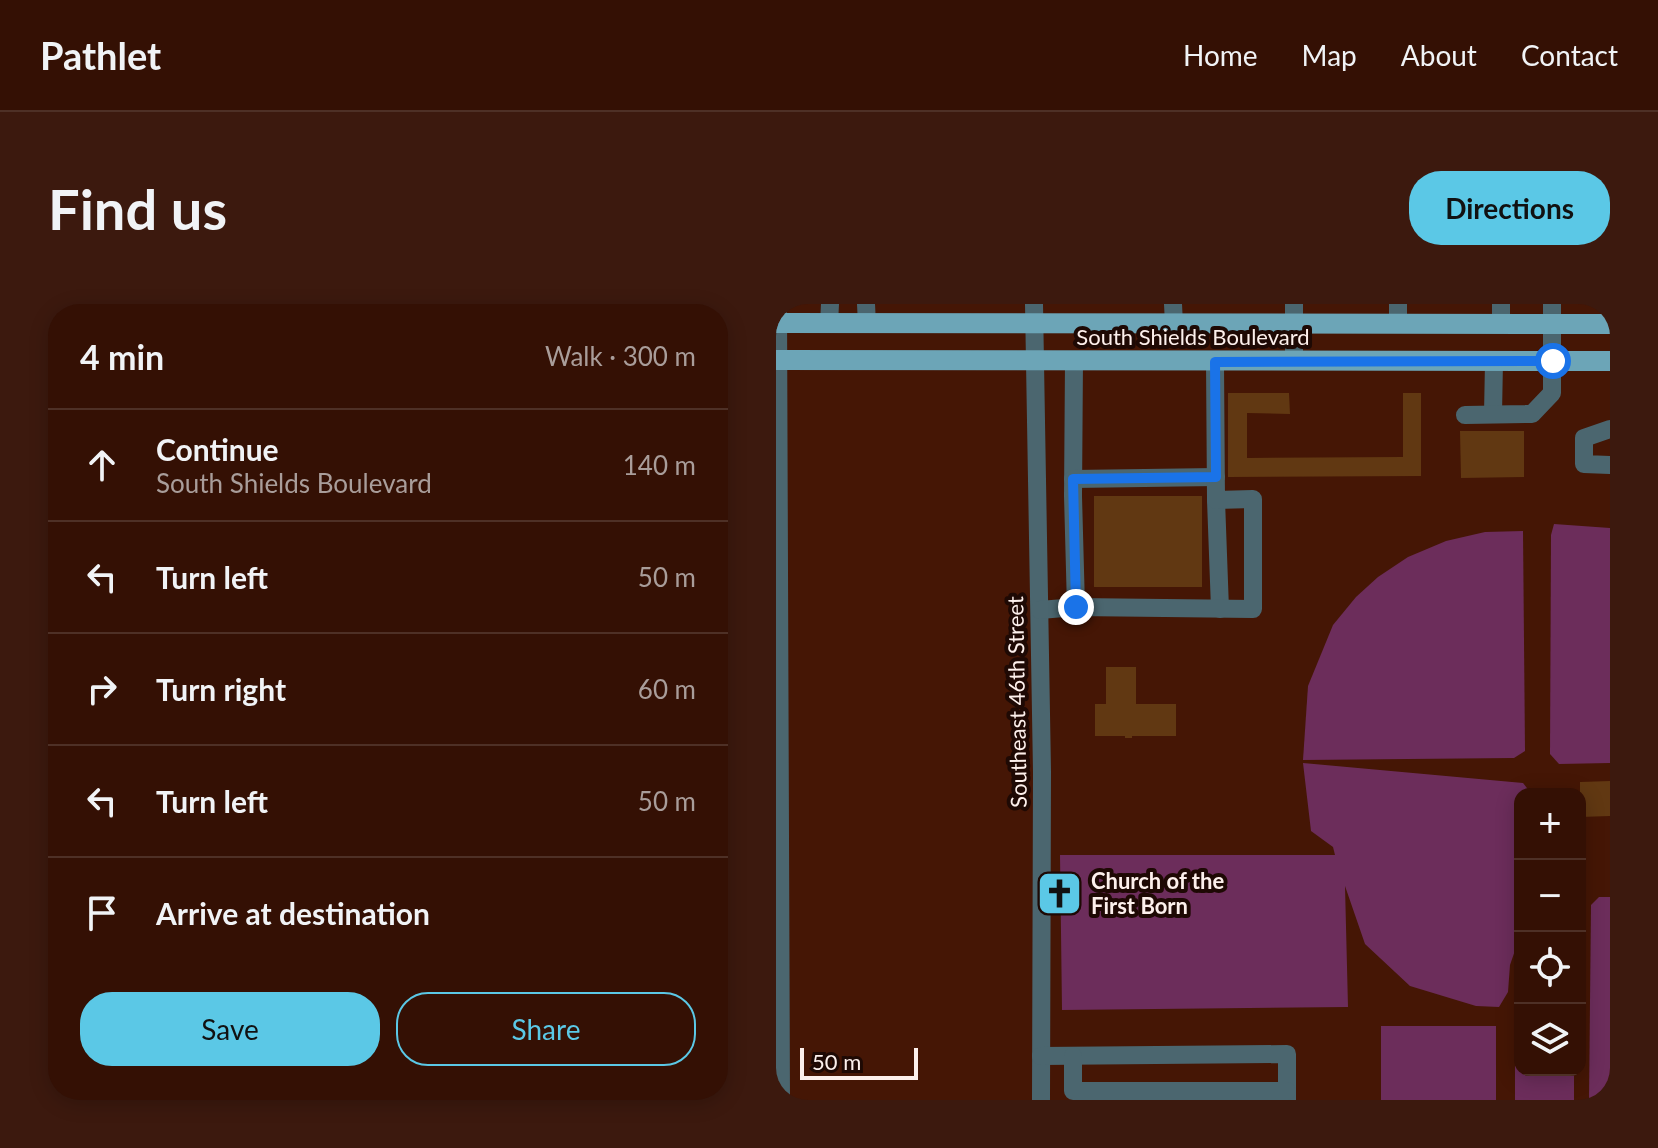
<!DOCTYPE html>
<meta charset="utf-8">
<style>
:root{--surface:#341004;--page:#3c190e;--text:#f1f3f6;--muted:#a99d9a;--line:#4e3026;--accent:#5bc8e6}
body{margin:0;font-family:Lato,sans-serif;background:var(--page);color:var(--text)}
.controls{position:absolute;right:24px;bottom:24px;display:grid;overflow:hidden;border-radius:16px;box-shadow:0 4px 20px #0003}
.controls button{width:72px;height:72px;display:grid;place-items:center;padding:0;border:0;border-bottom:2px solid var(--line);background:var(--surface);color:var(--text);font:40px sans-serif}
.scale{position:absolute;left:24px;bottom:20px;width:118px;box-sizing:border-box;padding-left:8px;border:4px solid #fdf0ec;border-top:0;font-size:22px;line-height:28px;white-space:nowrap;color:#fdf0ec;-webkit-text-stroke:6px #1e0904;paint-order:stroke}
.stop{position:absolute;width:24px;height:24px;margin:-18px;border:6px solid #1a73e8;border-radius:50%;background:#fff}
.stop.end{background:#1a73e8;border-color:#fff;box-shadow:0 2px 8px #0008}
.list{margin:0;padding:0;list-style:none}
h2{display:flex;justify-content:space-between;align-items:center;height:104px;margin:0;padding:0 32px;font-size:34px}
h2 small{font-size:26px;font-weight:400;color:var(--muted)}
.list li{display:grid;grid-template-columns:52px 1fr auto;gap:24px;align-items:center;box-sizing:border-box;height:112px;padding:0 32px;border-top:2px solid var(--line)}
.list b{display:block;font-size:30px;white-space:nowrap}
.list p{margin:0;font-size:26px;white-space:nowrap;color:var(--muted)}
.list em{font-size:26px;font-style:normal;color:var(--muted)}
.actions{display:flex;gap:16px;padding:24px 32px}
.actions a{flex:1;padding:18px 0;border:2px solid var(--accent);border-radius:32px;text-align:center;font-size:28px;color:var(--accent)}
.actions .main{background:var(--accent);color:#111}
.icon{flex:none;width:44px;height:44px;fill:none;stroke:currentColor;stroke-width:2;stroke-linecap:round;stroke-linejoin:round}
.map{position:relative;flex:none;width:834px;height:796px;overflow:hidden;border-radius:32px}
header{display:flex;align-items:center;gap:48px;box-sizing:border-box;height:112px;padding:0 40px;background:var(--surface);border-bottom:2px solid var(--line)}
header strong{font-size:38px}
nav{display:flex;gap:44px;margin-inline-start:auto;font-size:28px}
.intro{display:flex;align-items:center;justify-content:space-between;box-sizing:border-box;height:192px;padding:0 48px}
h1{margin:0;font-size:56px}
.button{padding:20px 36px;border-radius:32px;background:var(--accent);color:#111;font-size:28px;font-weight:700}
main{display:flex;gap:48px;padding:0 48px}
aside{flex:1;background:var(--surface);border-radius:32px;box-shadow:0 4px 20px #0003}
.map>svg:first-child{display:block}
.green{fill:#6c2d5b}
.building{fill:#613812}
.lines{fill:none;stroke-linecap:round;stroke-linejoin:round}
.minor{stroke:#4b666f;stroke-width:18}
.major{stroke:#6ca5b7;stroke-width:20}
.route{stroke:#1a73e8;stroke-width:10}
.labels{text-anchor:middle;stroke-width:8;stroke-linejoin:round;paint-order:stroke}
.street-label{font-size:22px;fill:#fdf0ec;stroke:#1e0904}
.poi-label{font-size:22px;font-weight:bold;fill:#fdf0ec;stroke:#1e0904;text-anchor:start}
</style>
<header>
<strong>Pathlet</strong>
<nav><a>Home</a><a>Map</a><a>About</a><a>Contact</a></nav>
</header>
<div class="intro"><h1>Find us</h1><a class="button">Directions</a></div>
<main>
<aside>
<h2>4 min<small>Walk · 300 m</small></h2>
<ul class="list">
<li><svg class="icon" aria-label="ahead" viewBox="0 0 24 24"><path d="M12 20V5M6 11l6-6 6 6"/></svg><div><b>Continue</b><p>South Shields Boulevard</p></div><em>140 m</em></li>
<li><svg class="icon" aria-label="left" viewBox="0 0 24 24"><path d="M17 20v-9H6M10 6l-5 5 5 5"/></svg><div><b>Turn left</b></div><em>50 m</em></li>
<li><svg class="icon" aria-label="right" viewBox="0 0 24 24"><path d="M7 20v-9h11M14 6l5 5-5 5"/></svg><div><b>Turn right</b></div><em>60 m</em></li>
<li><svg class="icon" aria-label="left" viewBox="0 0 24 24"><path d="M17 20v-9H6M10 6l-5 5 5 5"/></svg><div><b>Turn left</b></div><em>50 m</em></li>
<li><svg class="icon" aria-label="arrive" viewBox="0 0 24 24"><path d="M6 21V4h12l-3 4 3 4H6"/></svg><div><b>Arrive at destination</b></div></li>
</ul>
<div class="actions"><a class="main">Save</a><a>Share</a></div>
</aside>
<div class="map">
<svg width="834" height="796" viewBox="0 0 834 796">
<rect width="100%" height="100%" fill="#451605"/>
<g class="green">
<path d="M 778,220 L 834,224 L 834,459 L 783,460 L 774,450 L 775,231 Z"/>
<path d="M 747,227 L 749,447 L 738,454 L 527,456 L 532,382 L 557,321 L 580,293 L 602,273 L 632,253 L 670,237 L 709,228 Z"/>
<path d="M 527,459 L 747,479 L 754,488 L 754,490 L 744,490 L 744,632 L 734,661 L 732,688 L 723,703 L 700,702 L 634,682 L 589,640 L 569,582 L 572,703 L 286,706 L 284,551 L 559,551 L 557,543 L 535,527 Z"/>
<path d="M 823,593 L 834,593 L 834,796 L 813,796 L 815,601 Z"/>
<path d="M 744,692 L 744,766 L 798,766 L 798,796 L 739,796 L 739,734 Z"/>
<rect x="605" y="722" width="115" height="74"/>
</g>
<g class="building">
<path d="M 452,89 L 513,89 L 514,110 L 471,109 L 471,154 L 627,153 L 627,89 L 645,89 L 645,172 L 452,173 Z"/>
<path d="M 684,127 L 748,127 L 748,173 L 685,174 Z"/>
<rect x="318" y="192" width="108" height="91"/>
<path d="M 330,363 L 360,363 L 360,400 L 400,400 L 400,432 L 356,432 L 356,434 L 349,434 L 349,432 L 319,432 L 319,400 L 330,400 Z"/>
<path d="M 834,477 L 834,512 L 804,513 L 804,478 Z"/>
</g>
<g class="lines">
<g class="minor">
<path d="M 2,0 L 5,796"/>
<path d="M 90,0 L 91,20"/>
<path d="M 258,0 L 266,468 L 265,796"/>
<path d="M 397,0 L 398,20"/>
<path d="M 518,0 L 518,57"/>
<path d="M 53,20 L 54,0"/>
<path d="M 622,20 L 622,0"/>
<path d="M 725,20 L 725,0"/>
<path d="M 298,57 L 297,192 L 300,303"/>
<path d="M 717,110 L 718,58"/>
<path d="M 689,111 L 756,110 L 776,89 L 776,0"/>
<path d="M 834,125 L 808,134 L 808,160 L 834,161"/>
<path d="M 297,175 L 440,173"/>
<path d="M 440,196 L 444,305"/>
<path d="M 264,306 L 300,303 L 477,305 L 477,195 L 440,196 L 439,58"/>
<path d="M 265,752 L 511,750 L 511,796"/>
<path d="M 297,752 L 297,787 L 511,787"/>
</g>
<g class="major">
<path d="M 0,19 L 834,20"/>
<path d="M 0,56 L 834,57"/>
</g>
</g>
<g class="lines">
<path class="route" d="M 300,303 L 297,175 L 440,173 L 439,58 L 777,57"/>
</g>
<defs>
<symbol id="church-square" viewBox="-11 -11 22 22"><rect x="-9" y="-9" width="18" height="18" rx="4" fill="#5bc8e6" stroke="#1e0904"/><path d="M-1.2-6h2.4v3.5h3.3v2.4h-3.3V6h-2.4V-.1h-3.3v-2.4h3.3Z" fill="#111"/></symbol>
</defs>
<g fill-rule="evenodd">
<use href="#church-square" x="258" y="564" width="51" height="51"/>
</g>
<g class="labels">
<g class="street-label">
<text x="417" y="41">South Shields Boulevard</text>
<text transform="translate(241 398) rotate(-91)" y="8">Southeast 46th Street</text>
</g>
<g class="poi-label">
<text x="315" y="585">Church of the<tspan x="315" dy="25">First Born</tspan></text>
</g>
</g>
</svg>
<div class="controls">
<button>+</button>
<button>−</button>
<button><svg class="icon" aria-label="locate" viewBox="0 0 24 24"><circle cx="12" cy="12" r="6"/><path d="M12 2v4M12 18v4M2 12h4M18 12h4"/></svg></button>
<button><svg class="icon" aria-label="layers" viewBox="0 0 24 24"><path d="M12 4l9 5-9 5-9-5zM3 14l9 5 9-5"/></svg></button>
</div>
<div class="scale">50 m</div>
<div class="stop" style="left:777px;top:57px"></div>
<div class="stop end" style="left:300px;top:303px"></div>
</div>
</main>
